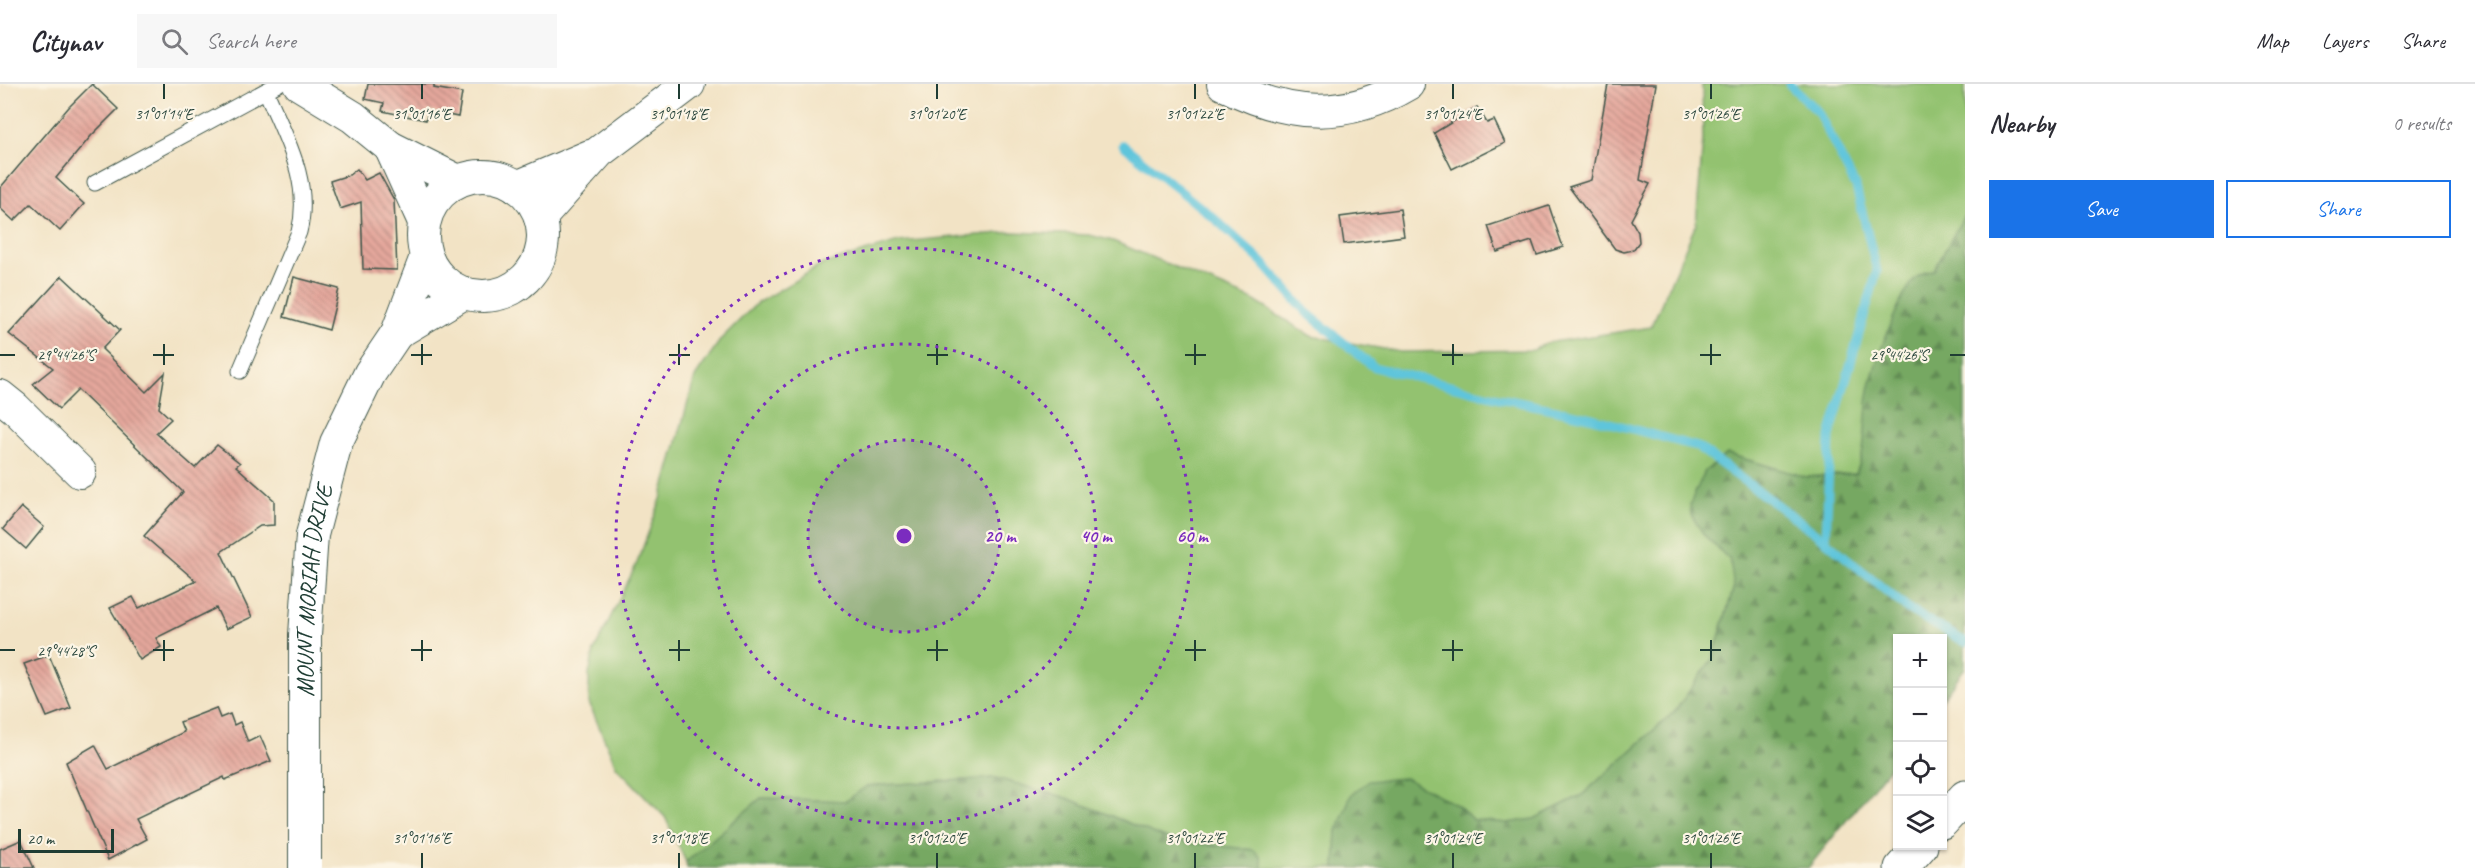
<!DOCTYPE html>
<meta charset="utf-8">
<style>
:root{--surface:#fff;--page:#f7f7f7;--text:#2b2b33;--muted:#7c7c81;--line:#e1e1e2;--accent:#1a73e8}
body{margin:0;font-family:Caveat,sans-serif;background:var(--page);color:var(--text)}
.controls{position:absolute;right:18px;bottom:18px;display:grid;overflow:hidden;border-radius:0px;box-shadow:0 2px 4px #0004}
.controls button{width:54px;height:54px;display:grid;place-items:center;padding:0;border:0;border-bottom:2px solid var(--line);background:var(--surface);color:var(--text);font:30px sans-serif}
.scale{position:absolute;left:18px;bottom:15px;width:96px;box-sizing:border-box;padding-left:6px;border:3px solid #1f3d34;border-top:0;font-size:16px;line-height:21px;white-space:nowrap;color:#1f3d34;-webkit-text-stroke:4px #fcf5e5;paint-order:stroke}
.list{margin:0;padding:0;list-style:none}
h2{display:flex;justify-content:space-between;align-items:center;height:78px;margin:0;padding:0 24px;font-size:26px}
h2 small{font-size:20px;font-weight:400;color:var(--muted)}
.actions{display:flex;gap:12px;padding:18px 24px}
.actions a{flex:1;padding:14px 0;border:2px solid var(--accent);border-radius:0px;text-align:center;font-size:21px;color:var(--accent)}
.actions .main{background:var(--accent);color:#fff}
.icon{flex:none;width:33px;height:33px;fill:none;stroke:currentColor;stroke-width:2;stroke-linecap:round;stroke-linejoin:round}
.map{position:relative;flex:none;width:1965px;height:784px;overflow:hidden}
header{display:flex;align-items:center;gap:36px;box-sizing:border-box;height:84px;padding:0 30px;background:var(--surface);border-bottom:2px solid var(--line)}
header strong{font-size:28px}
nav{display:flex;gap:33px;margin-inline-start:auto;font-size:21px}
.search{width:420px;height:54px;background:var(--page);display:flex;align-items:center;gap:15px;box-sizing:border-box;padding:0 21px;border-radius:0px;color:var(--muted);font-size:22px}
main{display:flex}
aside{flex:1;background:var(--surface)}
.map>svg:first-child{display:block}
.green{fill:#93c270;stroke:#598052;stroke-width:1.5}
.forest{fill:url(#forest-firs);stroke:#4a724b;stroke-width:1.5}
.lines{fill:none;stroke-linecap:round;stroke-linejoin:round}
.stream{stroke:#5fc5db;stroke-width:9}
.building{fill:url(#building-back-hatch)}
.lane-casing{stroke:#3f564a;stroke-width:17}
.street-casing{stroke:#3f564a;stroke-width:34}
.secondary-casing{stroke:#3f564a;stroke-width:35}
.lane{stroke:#fff;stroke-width:15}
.street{stroke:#fff;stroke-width:32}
.secondary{stroke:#fff;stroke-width:33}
.ticks{fill:none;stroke:#1f3d34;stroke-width:2}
.ring{fill:none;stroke:#7b2cbf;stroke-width:3;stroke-dasharray:3 6}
.labels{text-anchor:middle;stroke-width:4.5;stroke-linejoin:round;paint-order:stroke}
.street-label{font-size:24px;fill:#1f3d34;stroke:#fcf5e5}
.ticks-label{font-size:15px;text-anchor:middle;fill:#1f3d34;stroke:#fcf5e5;stroke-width:4.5;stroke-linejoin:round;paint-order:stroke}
.centre{fill:#7b2cbf;stroke:#fcf5e5;stroke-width:3}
.ring-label{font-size:18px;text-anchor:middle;font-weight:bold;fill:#7b2cbf;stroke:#fcf5e5;stroke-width:4.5;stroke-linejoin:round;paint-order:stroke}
</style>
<header>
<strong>Citynav</strong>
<div class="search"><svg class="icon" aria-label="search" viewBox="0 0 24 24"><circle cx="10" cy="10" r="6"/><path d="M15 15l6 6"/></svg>Search here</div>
<nav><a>Map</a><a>Layers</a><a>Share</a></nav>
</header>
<main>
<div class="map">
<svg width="1965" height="784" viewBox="0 0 1965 784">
<defs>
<pattern id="forest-firs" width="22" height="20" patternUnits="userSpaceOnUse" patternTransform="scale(1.5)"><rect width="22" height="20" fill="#76a862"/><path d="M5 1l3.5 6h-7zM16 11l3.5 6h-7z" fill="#608a52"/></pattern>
<pattern id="building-back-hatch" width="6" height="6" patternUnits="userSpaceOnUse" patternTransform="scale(1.5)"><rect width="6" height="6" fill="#e5a79c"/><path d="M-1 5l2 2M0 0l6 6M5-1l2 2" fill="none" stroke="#b98980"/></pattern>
</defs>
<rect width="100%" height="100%" fill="#fcf5e5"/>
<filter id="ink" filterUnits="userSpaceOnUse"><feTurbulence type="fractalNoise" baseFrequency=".0167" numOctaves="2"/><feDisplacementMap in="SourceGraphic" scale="12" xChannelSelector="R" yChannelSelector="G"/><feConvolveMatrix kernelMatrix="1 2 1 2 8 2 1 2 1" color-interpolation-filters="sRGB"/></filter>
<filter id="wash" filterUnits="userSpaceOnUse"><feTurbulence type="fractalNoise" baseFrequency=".008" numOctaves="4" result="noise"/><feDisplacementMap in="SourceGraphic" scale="24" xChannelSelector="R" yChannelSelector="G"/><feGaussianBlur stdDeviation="1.35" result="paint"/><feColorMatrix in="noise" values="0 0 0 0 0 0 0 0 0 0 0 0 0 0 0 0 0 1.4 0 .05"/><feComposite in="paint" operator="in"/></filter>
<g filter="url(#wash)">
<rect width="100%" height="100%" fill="#f2e3c5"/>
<path class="green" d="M 1702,0 L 1965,0 L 1965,130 L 1934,187 L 1923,189 L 1856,390 L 1806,393 L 1728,370 L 1704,451 L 1730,476 L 1734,502 L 1713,574 L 1675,627 L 1582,711 L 1534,735 L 1507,739 L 1473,736 L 1457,721 L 1368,697 L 1351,712 L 1337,747 L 1335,784 L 1262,784 L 1261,774 L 1254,766 L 1170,756 L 1067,714 L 996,694 L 867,702 L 847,717 L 761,714 L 686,778 L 665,733 L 616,682 L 589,619 L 589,590 L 594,567 L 637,479 L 661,415 L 695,293 L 721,255 L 757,219 L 823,180 L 899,158 L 1012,148 L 1089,151 L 1113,157 L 1253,216 L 1311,252 L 1401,268 L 1534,266 L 1546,259 L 1651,243 L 1696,140 L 1703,55 Z"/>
<g class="forest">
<path d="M 1965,130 L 1965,584 L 1943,614 L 1942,554 L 1898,554 L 1897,674 L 1808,784 L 1335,784 L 1337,747 L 1351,711 L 1368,697 L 1405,694 L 1457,721 L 1473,736 L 1507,739 L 1534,735 L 1582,711 L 1675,627 L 1713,574 L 1734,503 L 1730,476 L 1704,451 L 1691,431 L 1690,420 L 1705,387 L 1727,370 L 1806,393 L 1856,390 C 1867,366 1864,338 1868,312 C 1872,286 1897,216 1914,196 C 1919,190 1927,188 1934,186 Z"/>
<path d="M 996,694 L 1067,714 L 1170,756 L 1254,766 L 1261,774 L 1262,784 L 687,784 L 686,778 L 761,714 L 846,717 L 867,702 Z"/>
</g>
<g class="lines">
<g class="stream">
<path d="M 1789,0 L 1818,28 L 1856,103 L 1877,187 L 1830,352 L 1826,457"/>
<path d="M 1123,61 L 1214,134 L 1262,178 L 1306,228 L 1374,283 L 1499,314 L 1585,332 L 1698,363 L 1826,457 L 1908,525 L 1965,558"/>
</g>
</g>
<g id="blocks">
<g class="building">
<path d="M 92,0 L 118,25 L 91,52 L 56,94 L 84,120 L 60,147 L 31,120 L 14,137 L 0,124 L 0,104 L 69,23 Z"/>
<path d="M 368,0 L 434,0 L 434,4 L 462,9 L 458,33 L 428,27 L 426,36 L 382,27 L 384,19 L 365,15 Z"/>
<path d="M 1608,0 L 1656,0 L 1640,96 L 1650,100 L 1631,136 L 1638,148 L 1639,158 L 1633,166 L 1624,168 L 1615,165 L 1569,103 L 1591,96 Z"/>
<path d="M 1477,23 L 1487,39 L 1494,36 L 1505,59 L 1452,85 L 1434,49 Z"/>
<path d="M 357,85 L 365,96 L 379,89 L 394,116 L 397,186 L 363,185 L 361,118 L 340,125 L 330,97 L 349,91 Z"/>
<path d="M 1549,122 L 1563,163 L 1537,171 L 1532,157 L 1497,168 L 1488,142 Z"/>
<path d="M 1400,125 L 1404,152 L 1344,160 L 1340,133 Z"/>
<path d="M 62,192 L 120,246 L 102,265 L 146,308 L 165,289 L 159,324 L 171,335 L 156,349 L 195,384 L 217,361 L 240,379 L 236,382 L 274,416 L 274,441 L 260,442 L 221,468 L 252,533 L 226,545 L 216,524 L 156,554 L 161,563 L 140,576 L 110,524 L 133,513 L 139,524 L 196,497 L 144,452 L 183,408 L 78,306 L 59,325 L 33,300 L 53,284 L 9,250 Z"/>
<path d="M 294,193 L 339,205 L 329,246 L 284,233 Z"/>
<path d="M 21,423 L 44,443 L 26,465 L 3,445 Z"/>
<path d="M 49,571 L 71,624 L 47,633 L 24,580 Z"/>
<path d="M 216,624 L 220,634 L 230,630 L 234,641 L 240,638 L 248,658 L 260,652 L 271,677 L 225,696 L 224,693 L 136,735 L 147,755 L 108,776 L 66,678 L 95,661 L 108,685 L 184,648 L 180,638 Z"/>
<path d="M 21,756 L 34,784 L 0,784 L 0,765 Z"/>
</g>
</g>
</g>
<g filter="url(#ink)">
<use href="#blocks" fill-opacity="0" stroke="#3f564a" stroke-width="1.5"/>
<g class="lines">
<defs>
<g id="lane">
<path d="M 95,99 L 278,0"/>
<path d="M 240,287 L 299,148 C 312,97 285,53 266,7"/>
</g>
<g id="street">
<path d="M 299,0 L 353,33 L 390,63 L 458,97"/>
<path d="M 1223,0 C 1288,33 1344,38 1408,0"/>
<path d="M 390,63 L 424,138"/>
<circle cx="483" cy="152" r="60"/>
<path d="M 517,103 L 590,72"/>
<path d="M 540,134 L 599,68 L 689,0"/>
<path d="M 397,249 L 464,209"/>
<path d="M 0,312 L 15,324 L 80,388"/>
<path id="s1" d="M 305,784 L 305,551 L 312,451 L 336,359 L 370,289 L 397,249 L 426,173"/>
</g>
<g id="secondary">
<path d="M 1942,738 L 1965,713"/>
<path d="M 1901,784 L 1921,762"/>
</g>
</defs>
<use href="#lane" class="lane-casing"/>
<use href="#street" class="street-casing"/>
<use href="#secondary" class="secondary-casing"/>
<use href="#lane" class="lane"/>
<use href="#street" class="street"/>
<use href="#secondary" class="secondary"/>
</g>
</g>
<path class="ticks" d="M 164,0 L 164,15M 422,0 L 422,15M 679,0 L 679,15M 937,0 L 937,15M 1195,0 L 1195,15M 1453,0 L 1453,15M 1711,0 L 1711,15M 164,260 L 164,281M 422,260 L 422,281M 679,260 L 679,281M 937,260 L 937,281M 1195,260 L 1195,281M 1453,260 L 1453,281M 1711,260 L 1711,281M 0,271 L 15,271M 153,271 L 174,271M 411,271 L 432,271M 669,271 L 690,271M 927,271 L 948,271M 1185,271 L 1206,271M 1442,271 L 1463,271M 1700,271 L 1721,271M 1950,271 L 1965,271M 164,556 L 164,577M 422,556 L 422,577M 679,556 L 679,577M 937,556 L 937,577M 1195,556 L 1195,577M 1453,556 L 1453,577M 1711,556 L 1711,577M 0,566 L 15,566M 153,566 L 174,566M 411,566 L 432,566M 669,566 L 690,566M 927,566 L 948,566M 1185,566 L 1206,566M 1442,566 L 1463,566M 1700,566 L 1721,566M 422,769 L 422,784M 679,769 L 679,784M 937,769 L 937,784M 1195,769 L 1195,784M 1453,769 L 1453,784M 1711,769 L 1711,784"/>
<circle cx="904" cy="452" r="96" fill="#7b2cbf" fill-opacity=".12"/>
<g class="ring">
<circle cx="904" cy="452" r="96"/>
<circle cx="904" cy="452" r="192"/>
<circle cx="904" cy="452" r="288"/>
</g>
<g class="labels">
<g class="street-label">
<text dy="8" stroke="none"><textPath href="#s1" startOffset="278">MOUNT MORIAH DRIVE</textPath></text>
</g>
</g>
<g class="ticks-label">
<text x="164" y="35">31°01'14"E</text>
<text x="422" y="35">31°01'16"E</text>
<text x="679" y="35">31°01'18"E</text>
<text x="937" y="35">31°01'20"E</text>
<text x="1195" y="35">31°01'22"E</text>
<text x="1453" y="35">31°01'24"E</text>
<text x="1711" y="35">31°01'26"E</text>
<text x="66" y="276">29°44'26"S</text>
<text x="1899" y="276">29°44'26"S</text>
<text x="66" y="572">29°44'28"S</text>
<text x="422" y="759">31°01'16"E</text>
<text x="679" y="759">31°01'18"E</text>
<text x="937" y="759">31°01'20"E</text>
<text x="1195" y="759">31°01'22"E</text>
<text x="1453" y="759">31°01'24"E</text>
<text x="1711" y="759">31°01'26"E</text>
</g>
<circle cx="904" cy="452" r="9" class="centre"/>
<g class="ring-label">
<text x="1000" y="458">20 m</text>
<text x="1096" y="458">40 m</text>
<text x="1192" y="458">60 m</text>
</g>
</svg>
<div class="controls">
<button>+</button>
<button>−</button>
<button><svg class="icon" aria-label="locate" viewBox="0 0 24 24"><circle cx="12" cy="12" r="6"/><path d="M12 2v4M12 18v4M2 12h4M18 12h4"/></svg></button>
<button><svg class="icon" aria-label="layers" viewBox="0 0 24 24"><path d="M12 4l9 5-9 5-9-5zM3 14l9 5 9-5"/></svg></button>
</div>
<div class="scale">20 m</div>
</div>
<aside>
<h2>Nearby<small>0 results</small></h2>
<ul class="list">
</ul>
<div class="actions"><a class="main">Save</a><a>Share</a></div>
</aside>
</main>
